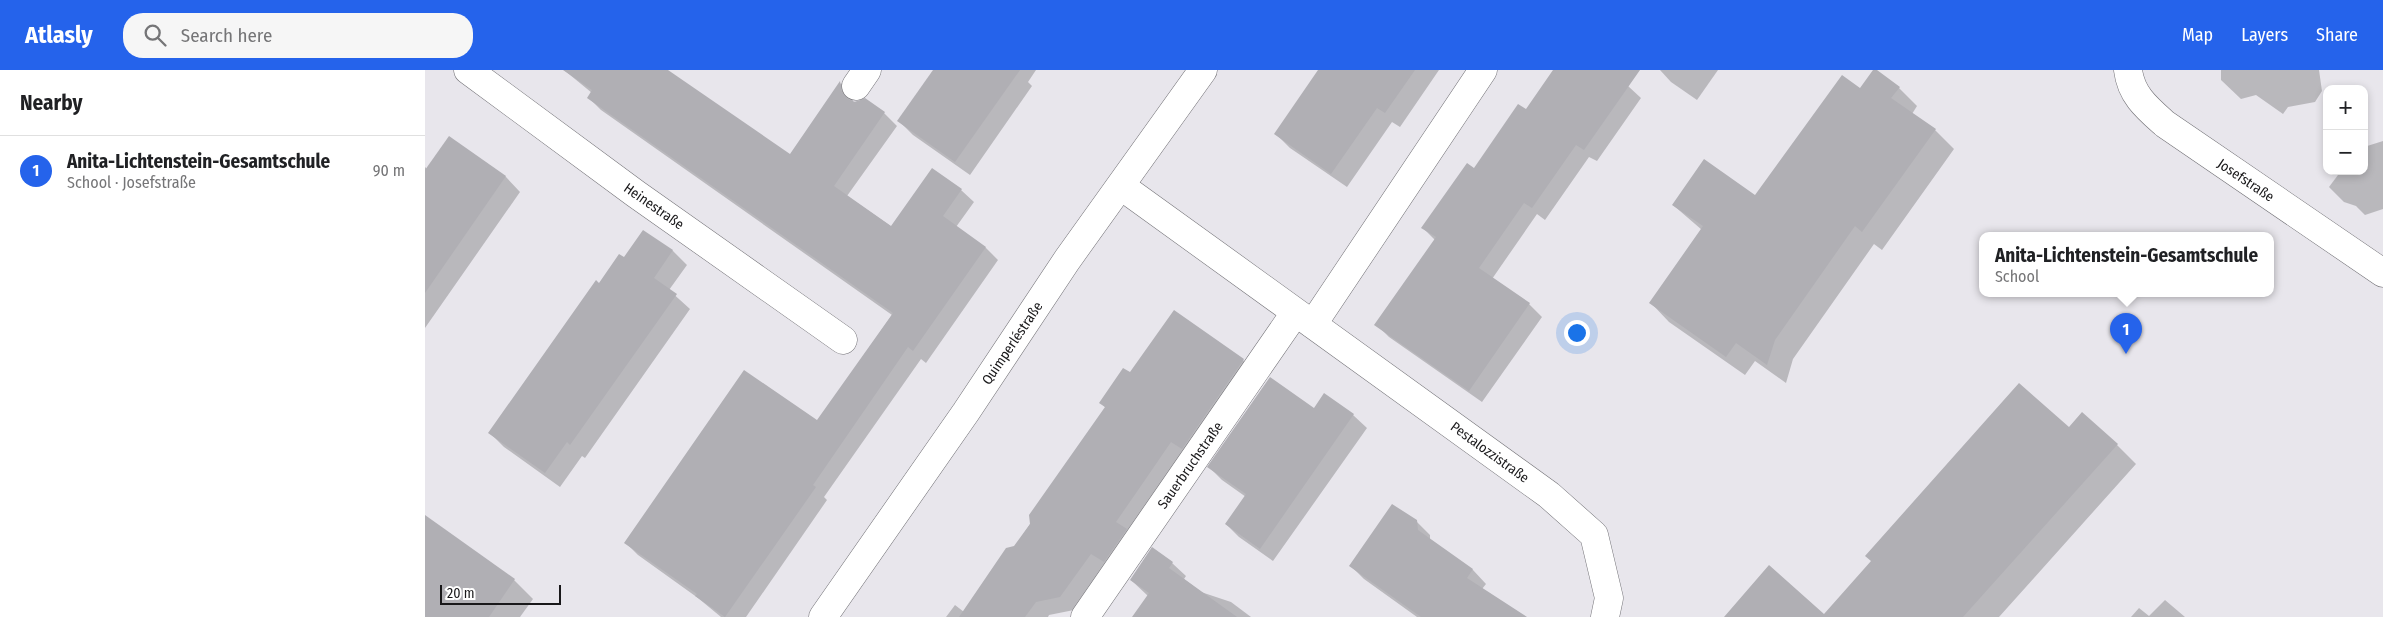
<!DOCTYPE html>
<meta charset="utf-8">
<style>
:root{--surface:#fff;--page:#f6f6f6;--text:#202124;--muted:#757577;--line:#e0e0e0;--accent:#2563eb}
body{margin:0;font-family:"Fira Sans Condensed",sans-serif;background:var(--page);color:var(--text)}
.controls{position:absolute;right:15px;top:15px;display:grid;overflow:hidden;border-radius:10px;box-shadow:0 2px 8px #0003}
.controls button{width:45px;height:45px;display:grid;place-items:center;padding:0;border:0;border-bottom:1px solid var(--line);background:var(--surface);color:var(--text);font:25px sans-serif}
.scale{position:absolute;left:15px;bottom:12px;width:121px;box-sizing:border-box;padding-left:5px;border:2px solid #19181a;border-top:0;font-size:14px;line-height:18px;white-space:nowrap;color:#19181a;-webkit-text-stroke:4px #fff;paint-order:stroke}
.you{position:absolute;left:1151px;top:262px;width:18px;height:18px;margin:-12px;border:4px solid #fff;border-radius:50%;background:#1a73e8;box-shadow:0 0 0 8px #1a73e833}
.badge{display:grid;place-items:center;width:32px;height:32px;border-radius:50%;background:var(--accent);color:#fff;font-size:16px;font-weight:700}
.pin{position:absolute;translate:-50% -41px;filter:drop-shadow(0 1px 2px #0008)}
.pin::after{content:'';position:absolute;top:26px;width:18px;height:15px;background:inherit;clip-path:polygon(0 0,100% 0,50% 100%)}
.popup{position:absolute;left:1554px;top:162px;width:295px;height:65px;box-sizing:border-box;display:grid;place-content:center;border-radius:10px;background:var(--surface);filter:drop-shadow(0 1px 4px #0005);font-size:16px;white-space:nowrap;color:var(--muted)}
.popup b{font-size:19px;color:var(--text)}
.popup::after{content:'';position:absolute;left:50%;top:100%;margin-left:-10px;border:10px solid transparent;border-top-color:var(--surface)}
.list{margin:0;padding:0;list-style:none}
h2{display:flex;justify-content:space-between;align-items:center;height:65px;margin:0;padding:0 20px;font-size:21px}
h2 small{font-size:16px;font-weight:400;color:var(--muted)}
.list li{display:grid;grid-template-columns:32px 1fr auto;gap:15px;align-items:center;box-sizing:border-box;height:70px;padding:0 20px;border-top:1px solid var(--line)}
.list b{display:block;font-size:19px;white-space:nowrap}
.list p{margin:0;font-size:16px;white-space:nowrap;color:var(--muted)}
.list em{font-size:16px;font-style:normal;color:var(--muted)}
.icon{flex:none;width:28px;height:28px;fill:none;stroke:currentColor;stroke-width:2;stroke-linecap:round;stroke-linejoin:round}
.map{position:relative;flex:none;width:1958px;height:547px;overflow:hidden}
header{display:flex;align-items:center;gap:30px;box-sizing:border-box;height:70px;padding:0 25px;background:var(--accent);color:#fff}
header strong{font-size:24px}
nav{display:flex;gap:28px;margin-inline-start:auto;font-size:18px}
.search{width:350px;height:45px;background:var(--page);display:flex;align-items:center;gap:12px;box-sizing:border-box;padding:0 18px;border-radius:20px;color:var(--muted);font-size:19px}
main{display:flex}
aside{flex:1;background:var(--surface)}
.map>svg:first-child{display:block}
.shadow{fill:#0003}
.building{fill:#b0afb4}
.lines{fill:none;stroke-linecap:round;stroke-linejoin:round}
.minor-casing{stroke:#717075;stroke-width:29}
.minor{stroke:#fff;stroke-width:28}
.labels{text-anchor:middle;stroke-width:4;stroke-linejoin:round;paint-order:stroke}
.street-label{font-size:14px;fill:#19181a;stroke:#fff}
</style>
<header>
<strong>Atlasly</strong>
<div class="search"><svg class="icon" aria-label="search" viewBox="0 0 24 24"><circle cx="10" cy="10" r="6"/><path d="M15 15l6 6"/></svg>Search here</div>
<nav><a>Map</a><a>Layers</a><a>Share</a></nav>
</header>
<main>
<aside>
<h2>Nearby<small></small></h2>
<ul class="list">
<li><span class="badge">1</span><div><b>Anita-Lichtenstein-Gesamtschule</b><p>School · Josefstraße</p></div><em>90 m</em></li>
</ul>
</aside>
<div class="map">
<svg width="1958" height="547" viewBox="0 0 1958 547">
<rect width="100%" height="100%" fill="#e8e6ec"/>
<g class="shadow">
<path d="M 139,0 L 241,0 L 365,86 L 416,13 L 427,25 L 428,32 L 440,30 L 459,43 L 472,56 L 422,126 L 467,157 L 507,100 L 536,120 L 549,132 L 531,157 L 561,178 L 573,190 L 501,293 L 496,289 L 399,427 L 402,430 L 321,547 L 296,547 L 273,528 L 213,485 L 201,473 L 392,352 L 467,245 L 176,40 L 164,28 L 167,23 Z"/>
<path d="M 510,0 L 611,0 L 603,12 L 607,16 L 545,105 L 488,65 L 474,51 Z"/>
<path d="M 894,0 L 1014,0 L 975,57 L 967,52 L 922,117 L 865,78 L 851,64 Z"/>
<path d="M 1130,0 L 1181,0 L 1203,16 L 1216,28 L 1172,91 L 1164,87 L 1120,150 L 1112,144 L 1067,209 L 1104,234 L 1117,247 L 1057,332 L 964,267 L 951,254 L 1010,170 L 998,158 L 1101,41 Z"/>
<path d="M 1235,0 L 1293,0 L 1272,30 L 1246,12 Z"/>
<path d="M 1450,0 L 1474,18 L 1492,36 L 1487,44 L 1510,60 L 1529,79 L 1457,180 L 1449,174 L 1368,289 L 1361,313 L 1330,291 L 1320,305 L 1244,252 L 1226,233 L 1277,160 L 1248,135 L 1331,127 L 1436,20 Z"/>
<path d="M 1796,0 L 1894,0 L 1897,21 L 1890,32 L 1863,37 L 1858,44 L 1831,25 L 1816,29 L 1796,10 Z"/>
<path d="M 24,68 L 81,107 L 95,122 L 0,258 L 0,97 L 2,99 Z"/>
<path d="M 1958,71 L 1958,139 L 1940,145 L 1931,136 L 1919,132 L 1904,117 L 1916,101 L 1939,101 L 1939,77 Z"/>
<path d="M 218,162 L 248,181 L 262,195 L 244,220 L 265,239 L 160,388 L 157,386 L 135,417 L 79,377 L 65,363 L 174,215 L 200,188 Z"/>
<path d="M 749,242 L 818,290 L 832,304 L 649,540 L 624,545 L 623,547 L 521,547 L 530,535 L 539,542 L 590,477 L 681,338 L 676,333 L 705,304 Z"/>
<path d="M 889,339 L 928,345 L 942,358 L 848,491 L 814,467 L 801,454 L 821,427 L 797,410 L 784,397 Z"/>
<path d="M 1644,359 L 1692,375 L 1711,394 L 1574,547 L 1320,547 L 1399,546 Z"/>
<path d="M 4,449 L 89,510 L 108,529 L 95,547 L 7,547 L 0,542 L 0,455 Z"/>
<path d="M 991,451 L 1005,465 L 1005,470 L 1048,500 L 1061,514 L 1057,519 L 1092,547 L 992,547 L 939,509 L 926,496 Z"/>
<path d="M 727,479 L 747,493 L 761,506 L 759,509 L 776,522 L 806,532 L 826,547 L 708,547 L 723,526 L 706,510 Z"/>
<path d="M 1740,530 L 1760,547 L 1706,547 L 1714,538 L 1724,546 Z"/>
</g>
<g class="building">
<path d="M 138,0 L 243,0 L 365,84 L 415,11 L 417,22 L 423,29 L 430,32 L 440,28 L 460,42 L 409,116 L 466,156 L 507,98 L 537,119 L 518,146 L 561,177 L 488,281 L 483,277 L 388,415 L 391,417 L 300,547 L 270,526 L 272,524 L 199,473 L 319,300 L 392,350 L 468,243 L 162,28 L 167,20 Z"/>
<path d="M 508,0 L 595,0 L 530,92 L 472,51 Z"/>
<path d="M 893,0 L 990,0 L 960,43 L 952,38 L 906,104 L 849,64 Z"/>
<path d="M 1128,0 L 1215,0 L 1159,80 L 1151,75 L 1107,138 L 1099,133 L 1054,198 L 1105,233 L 1044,321 L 949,255 L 1011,167 L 996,158 L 1042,93 L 1049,98 L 1093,34 L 1101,39 Z"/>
<path d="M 1448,0 L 1452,0 L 1475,17 L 1466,28 L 1511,59 L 1437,162 L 1430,156 L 1350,270 L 1342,295 L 1311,273 L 1301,287 L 1224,233 L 1278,156 L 1247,135 L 1279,89 L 1330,125 L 1417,5 L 1435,18 Z"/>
<path d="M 24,66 L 81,106 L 0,223 L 0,100 Z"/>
<path d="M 218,160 L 248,180 L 229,208 L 252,224 L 145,375 L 142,372 L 120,403 L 63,363 L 171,210 L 174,213 L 194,184 L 199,187 Z"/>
<path d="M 749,240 L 819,289 L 757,379 L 746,372 L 720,410 L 691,452 L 702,459 L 679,492 L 666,484 L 635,527 L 611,532 L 600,547 L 534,547 L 581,478 L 589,476 L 605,454 L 604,445 L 680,337 L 674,333 L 698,298 L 705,302 Z"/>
<path d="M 845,307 L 889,338 L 899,323 L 929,344 L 835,479 L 800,454 L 821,424 L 782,397 Z"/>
<path d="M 1594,313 L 1644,357 L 1657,342 L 1693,374 L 1538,547 L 1299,547 L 1344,495 L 1399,544 L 1446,491 L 1440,486 Z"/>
<path d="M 967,434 L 992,450 L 993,460 L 1048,499 L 1042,508 L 1102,547 L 996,547 L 924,496 Z"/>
<path d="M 0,445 L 90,509 L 64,547 L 0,547 Z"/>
<path d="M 727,477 L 748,492 L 744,498 L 812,547 L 707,547 L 724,523 L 705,510 Z"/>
</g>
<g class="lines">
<defs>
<g id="minor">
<path d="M 43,0 L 211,124 L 418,270"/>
<path d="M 1703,0 C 1706,25 1722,38 1740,54 L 1958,203"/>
<path d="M 431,16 L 442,0"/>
<path d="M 696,116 L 1124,425 L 1169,465 L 1184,528 L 1180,547"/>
<path d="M 888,254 L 1058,0"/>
<path d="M 398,547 L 541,342 L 642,190 L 778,0"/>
<path d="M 660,547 L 870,243"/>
</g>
</defs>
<use href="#minor" class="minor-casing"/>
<use href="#minor" class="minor"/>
</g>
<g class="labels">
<g class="street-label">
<text transform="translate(1821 110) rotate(34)" y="5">Josefstraße</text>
<text transform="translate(229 136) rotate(35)" y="5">Heinestraße</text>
<text transform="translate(587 273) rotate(-56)" y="5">Quimperléstraße</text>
<text transform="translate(1065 382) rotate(36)" y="5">Pestalozzistraße</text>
<text transform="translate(765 395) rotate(-55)" y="5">Sauerbruchstraße</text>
</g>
</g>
</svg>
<div class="controls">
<button>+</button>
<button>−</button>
</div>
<div class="scale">20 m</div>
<div class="you"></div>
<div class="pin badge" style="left:1701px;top:284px">1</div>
<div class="popup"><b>Anita-Lichtenstein-Gesamtschule</b>School</div>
</div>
</main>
